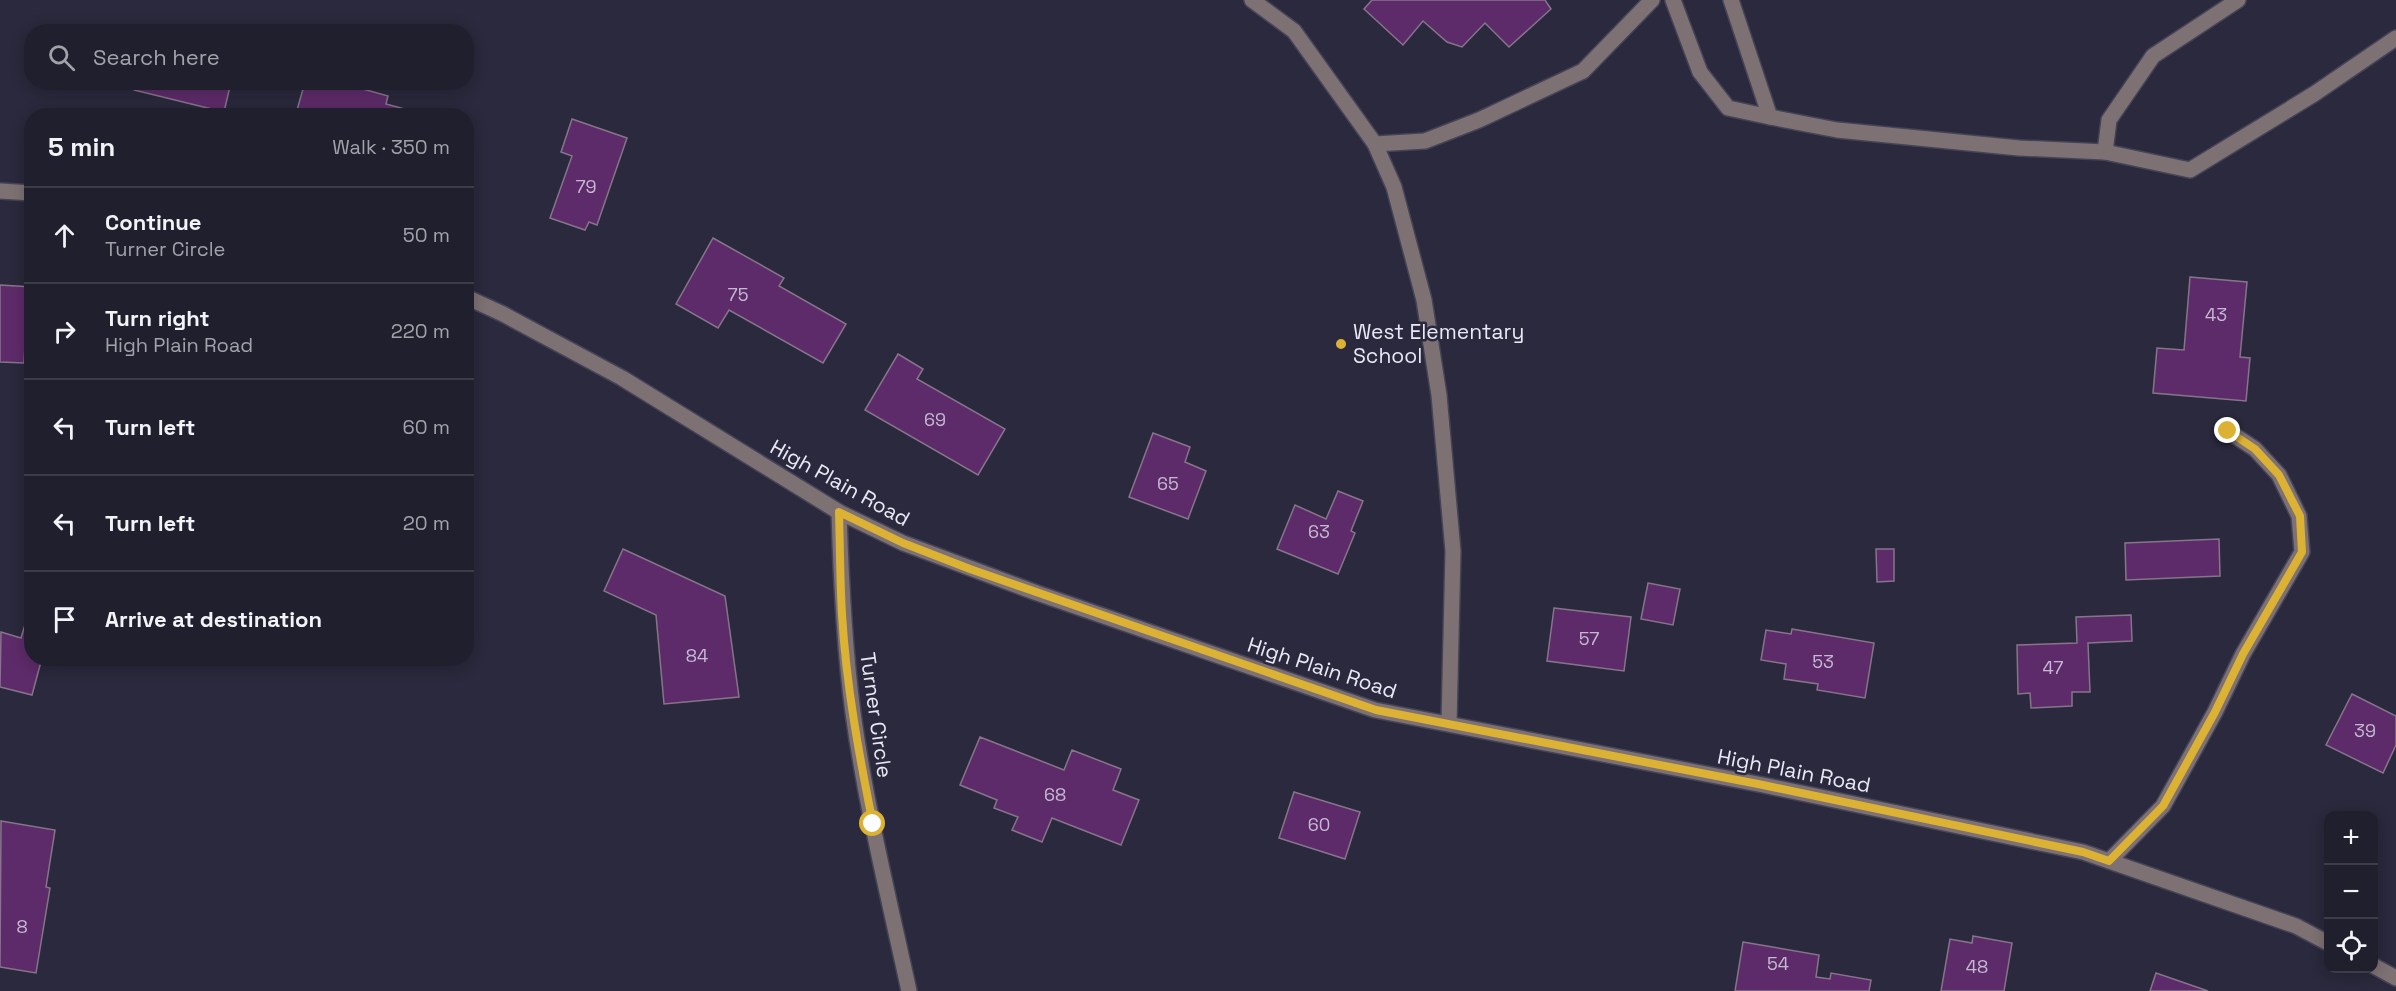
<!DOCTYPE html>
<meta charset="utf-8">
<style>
:root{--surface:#201f2e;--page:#2d2c3a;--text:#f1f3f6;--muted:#a2a2aa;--line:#3d3d4a}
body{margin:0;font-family:"Space Grotesk",sans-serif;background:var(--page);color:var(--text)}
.controls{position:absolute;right:18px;bottom:18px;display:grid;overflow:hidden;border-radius:12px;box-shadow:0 3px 15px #0003}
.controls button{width:54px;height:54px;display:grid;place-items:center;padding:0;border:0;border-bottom:2px solid var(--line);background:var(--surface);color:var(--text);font:30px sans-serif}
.stop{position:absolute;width:18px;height:18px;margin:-14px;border:4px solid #dbb233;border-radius:50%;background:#fff}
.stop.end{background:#dbb233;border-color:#fff;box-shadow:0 2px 6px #0008}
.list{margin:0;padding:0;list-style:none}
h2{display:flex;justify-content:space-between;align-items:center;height:78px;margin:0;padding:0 24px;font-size:26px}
h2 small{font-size:20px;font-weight:400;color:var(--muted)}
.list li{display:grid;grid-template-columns:39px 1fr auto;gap:18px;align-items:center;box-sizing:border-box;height:96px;padding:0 24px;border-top:2px solid var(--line)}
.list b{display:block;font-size:22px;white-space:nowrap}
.list p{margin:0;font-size:20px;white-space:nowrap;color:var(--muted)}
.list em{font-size:20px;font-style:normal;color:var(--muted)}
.icon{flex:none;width:33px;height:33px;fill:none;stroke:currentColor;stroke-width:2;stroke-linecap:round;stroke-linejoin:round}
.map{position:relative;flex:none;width:2396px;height:991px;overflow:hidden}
.search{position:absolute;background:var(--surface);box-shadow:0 3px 15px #0003;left:24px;top:24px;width:450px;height:66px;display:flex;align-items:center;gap:15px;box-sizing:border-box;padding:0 21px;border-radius:24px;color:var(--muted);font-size:22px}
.panel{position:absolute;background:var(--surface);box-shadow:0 3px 15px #0003;left:24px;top:108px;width:450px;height:558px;border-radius:24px}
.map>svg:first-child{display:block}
.building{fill:#5d2b69;stroke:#86758a;stroke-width:1.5}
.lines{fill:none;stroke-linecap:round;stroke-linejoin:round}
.minor-casing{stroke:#454457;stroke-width:18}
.minor{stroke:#7e7173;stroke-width:15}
.route{stroke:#dbb233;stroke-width:8}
.poi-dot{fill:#dbb233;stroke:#2a293d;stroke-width:2}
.labels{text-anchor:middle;stroke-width:5;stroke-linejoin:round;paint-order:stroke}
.number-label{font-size:18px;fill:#c5b9d3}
.poi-label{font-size:21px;fill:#e8e8f6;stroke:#2a293d;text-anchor:start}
.street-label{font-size:21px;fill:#e8e8f6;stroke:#2a293d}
</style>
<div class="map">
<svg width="2396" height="991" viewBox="0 0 2396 991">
<rect width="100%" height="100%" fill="#2a293d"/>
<g class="building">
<path d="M 1372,0 L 1545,0 L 1551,9 L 1509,47 L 1485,23 L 1462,47 L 1447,42 L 1423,21 L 1403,45 L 1364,9 Z"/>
<path d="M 136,82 L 231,82 L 224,112 L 134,90 Z"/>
<path d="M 305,82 L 338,82 L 388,96 L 386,104 L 416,112 L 415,116 L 316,116 L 297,110 Z"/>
<path d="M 572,119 L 627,138 L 597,225 L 589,222 L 585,230 L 550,218 L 572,156 L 561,152 Z"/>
<path d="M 713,238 L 784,278 L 779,286 L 846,324 L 823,363 L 729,310 L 718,328 L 676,304 Z"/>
<path d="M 2190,277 L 2247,282 L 2240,357 L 2250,358 L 2246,401 L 2153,393 L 2157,348 L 2184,350 Z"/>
<path d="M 0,285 L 32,287 L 32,347 L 25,346 L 24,363 L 0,362 Z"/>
<path d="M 898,354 L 923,369 L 917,379 L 1005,429 L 978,475 L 865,410 Z"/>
<path d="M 1153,433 L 1190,447 L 1185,462 L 1206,471 L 1188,519 L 1129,497 Z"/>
<path d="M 1338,491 L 1363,501 L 1351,531 L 1355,533 L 1338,574 L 1277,549 L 1295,505 L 1326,519 Z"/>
<path d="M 2219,539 L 2220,576 L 2126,580 L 2125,543 Z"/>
<path d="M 623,549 L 725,596 L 739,697 L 664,704 L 656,615 L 604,591 Z"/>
<path d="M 1876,549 L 1894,549 L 1894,581 L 1877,582 Z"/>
<path d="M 1648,583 L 1680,589 L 1673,625 L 1641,619 Z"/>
<path d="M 1554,608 L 1631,617 L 1624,671 L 1547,661 Z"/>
<path d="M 2131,615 L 2132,641 L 2088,643 L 2090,692 L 2072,692 L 2072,706 L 2031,708 L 2030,693 L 2018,694 L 2017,645 L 2077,643 L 2076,617 Z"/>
<path d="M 27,618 L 32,619 L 32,658 L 42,658 L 32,695 L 0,687 L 1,632 L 21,638 Z"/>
<path d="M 1792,629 L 1874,643 L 1865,698 L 1817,690 L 1818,684 L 1784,679 L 1786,664 L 1761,660 L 1766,630 L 1791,634 Z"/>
<path d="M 2352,694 L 2396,716 L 2396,745 L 2383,773 L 2326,745 Z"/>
<path d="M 980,737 L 1064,770 L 1072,750 L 1121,769 L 1113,790 L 1139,800 L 1121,845 L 1052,818 L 1042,842 L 1012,830 L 1018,817 L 994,808 L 997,800 L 960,785 Z"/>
<path d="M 1294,792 L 1360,812 L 1345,859 L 1279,838 Z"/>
<path d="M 1,821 L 55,830 L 46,887 L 50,888 L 36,973 L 0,967 Z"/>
<path d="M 1973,936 L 2012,943 L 2004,991 L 1941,991 L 1950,939 L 1972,943 Z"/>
<path d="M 1743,942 L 1819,955 L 1816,977 L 1830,979 L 1831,973 L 1871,980 L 1869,991 L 1735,991 Z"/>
<path d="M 2156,973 L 2208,991 L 2150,991 Z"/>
</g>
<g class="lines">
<defs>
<g id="minor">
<path d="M 1252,0 L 1294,31 L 1375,144 L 1394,187 L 1424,300 L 1439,395 L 1453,551 L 1449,723"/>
<path d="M 1673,0 L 1700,72 L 1728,108 L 1770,117"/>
<path d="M 1731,0 L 1770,117 L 1837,130 L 2019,148 L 2105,152 L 2190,170 L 2314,94 L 2396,38"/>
<path d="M 1375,144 L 1425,141 L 1479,120 L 1583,71 L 1652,0"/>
<path d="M 2105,152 L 2109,120 L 2153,56 L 2238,0"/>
<path d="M 0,191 L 32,193"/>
<path d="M 466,297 L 503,314 L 622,378 L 839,512 L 903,543 L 1037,593 L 1375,710 L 1763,785 L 2083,852 L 2296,926 L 2328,943"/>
<path d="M 839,512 C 841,579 844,646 853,713 C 866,806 889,899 909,991"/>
<path d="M 2109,861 L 2163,806 L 2215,712 L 2243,654 L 2302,552 L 2299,516 L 2279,475 L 2255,449 L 2228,431"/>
<path d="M 2374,966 L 2396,978"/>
</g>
</defs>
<use href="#minor" class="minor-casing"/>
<use href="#minor" class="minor"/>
</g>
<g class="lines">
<path class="route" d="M 873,824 C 859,755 846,684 842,614 C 840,580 840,546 839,512 L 903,543 L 970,569 L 1376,710 L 1763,785 L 2083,852 L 2109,861 L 2163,806 L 2215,712 L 2243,654 L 2302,552 L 2300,516 L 2279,475 L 2255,449 L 2228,431"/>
</g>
<circle class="poi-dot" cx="1341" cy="344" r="6"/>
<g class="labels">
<g class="number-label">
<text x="586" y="193">79</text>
<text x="738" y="301">75</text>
<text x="2216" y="321">43</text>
<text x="935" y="426">69</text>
<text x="1168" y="490">65</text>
<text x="1319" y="538">63</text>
<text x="1589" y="645">57</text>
<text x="697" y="662">84</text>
<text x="1823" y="668">53</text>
<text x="2053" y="674">47</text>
<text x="2365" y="737">39</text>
<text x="1055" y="801">68</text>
<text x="1319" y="831">60</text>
<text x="22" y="933">8</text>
<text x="1778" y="970">54</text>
<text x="1977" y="973">48</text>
</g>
<g class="poi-label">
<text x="1353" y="339">West Elementary<tspan x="1353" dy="24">School</tspan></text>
</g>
<g class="street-label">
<text transform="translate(840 483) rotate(29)" y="7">High Plain Road</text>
<text transform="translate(1322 668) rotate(18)" y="7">High Plain Road</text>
<text transform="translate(876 715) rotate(82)" y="7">Turner Circle</text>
<text transform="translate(1794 771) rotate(11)" y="7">High Plain Road</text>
</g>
</g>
</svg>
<div class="controls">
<button>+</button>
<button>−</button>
<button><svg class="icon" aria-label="locate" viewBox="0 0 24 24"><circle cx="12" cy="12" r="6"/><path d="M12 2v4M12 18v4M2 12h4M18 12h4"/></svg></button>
</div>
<div class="stop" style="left:873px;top:824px"></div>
<div class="stop end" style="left:2228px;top:431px"></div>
<div class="search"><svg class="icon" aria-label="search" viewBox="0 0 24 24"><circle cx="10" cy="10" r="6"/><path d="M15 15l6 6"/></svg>Search here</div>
<section class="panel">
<h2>5 min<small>Walk · 350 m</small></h2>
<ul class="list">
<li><svg class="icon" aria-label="ahead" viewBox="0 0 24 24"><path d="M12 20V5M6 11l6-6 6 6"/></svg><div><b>Continue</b><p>Turner Circle</p></div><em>50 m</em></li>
<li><svg class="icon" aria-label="right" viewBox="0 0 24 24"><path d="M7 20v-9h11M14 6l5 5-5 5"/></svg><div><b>Turn right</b><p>High Plain Road</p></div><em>220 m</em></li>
<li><svg class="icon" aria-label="left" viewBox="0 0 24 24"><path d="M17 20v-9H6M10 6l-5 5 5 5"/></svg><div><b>Turn left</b></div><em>60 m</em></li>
<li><svg class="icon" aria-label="left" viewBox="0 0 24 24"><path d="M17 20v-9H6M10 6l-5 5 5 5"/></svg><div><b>Turn left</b></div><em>20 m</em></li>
<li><svg class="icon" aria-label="arrive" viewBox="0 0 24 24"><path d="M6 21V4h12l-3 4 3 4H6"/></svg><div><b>Arrive at destination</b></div></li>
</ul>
</section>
</div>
